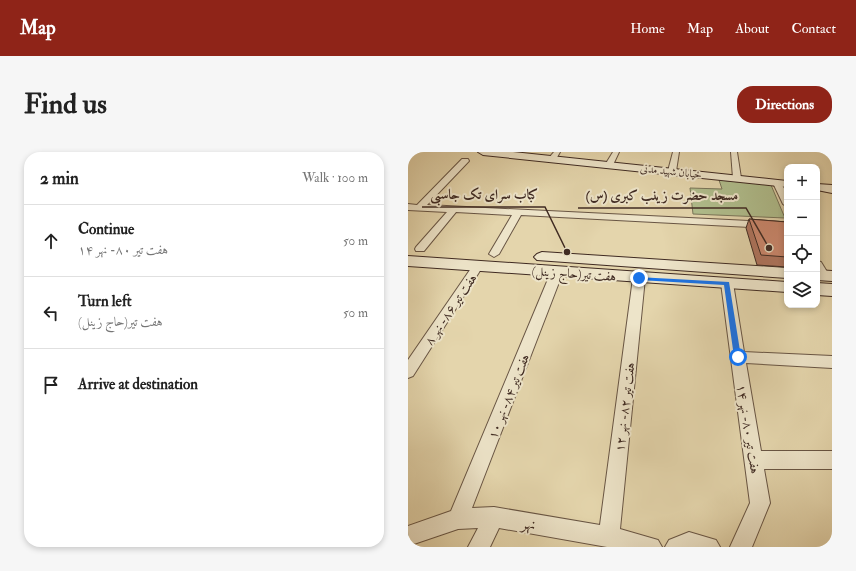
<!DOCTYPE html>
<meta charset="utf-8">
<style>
:root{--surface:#fff;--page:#f6f6f6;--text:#222;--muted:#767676;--line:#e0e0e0;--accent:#8f2418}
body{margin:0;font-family:"IM FELL Double Pica",Amiri,serif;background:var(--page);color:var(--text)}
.controls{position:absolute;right:12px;top:12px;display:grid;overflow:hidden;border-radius:8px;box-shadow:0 2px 6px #0003}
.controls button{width:36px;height:36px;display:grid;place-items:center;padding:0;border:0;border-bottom:1px solid var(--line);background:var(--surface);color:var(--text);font:20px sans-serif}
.stop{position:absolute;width:12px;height:12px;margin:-9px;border:3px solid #1a73e8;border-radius:50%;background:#fff}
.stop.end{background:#1a73e8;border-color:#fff;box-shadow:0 1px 4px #0008}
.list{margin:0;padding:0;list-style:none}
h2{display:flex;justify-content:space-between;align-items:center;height:52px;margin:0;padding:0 16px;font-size:17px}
h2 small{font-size:13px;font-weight:400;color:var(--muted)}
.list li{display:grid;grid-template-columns:26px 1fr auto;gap:12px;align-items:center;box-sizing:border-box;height:72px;padding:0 16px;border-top:1px solid var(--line)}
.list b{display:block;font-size:15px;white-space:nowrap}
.list p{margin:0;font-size:13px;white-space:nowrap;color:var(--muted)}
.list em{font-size:13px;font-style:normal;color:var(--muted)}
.icon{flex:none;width:22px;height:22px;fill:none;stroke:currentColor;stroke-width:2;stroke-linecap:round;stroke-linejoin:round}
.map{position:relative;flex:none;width:424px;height:395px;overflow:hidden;border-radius:16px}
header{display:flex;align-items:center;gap:24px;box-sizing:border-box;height:56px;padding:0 20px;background:var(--accent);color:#fff}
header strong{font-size:19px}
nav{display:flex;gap:22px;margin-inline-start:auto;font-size:14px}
.intro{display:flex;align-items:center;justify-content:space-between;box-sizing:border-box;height:96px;padding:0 24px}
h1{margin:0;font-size:28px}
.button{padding:10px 18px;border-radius:16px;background:var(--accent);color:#fff;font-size:14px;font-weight:700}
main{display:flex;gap:24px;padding:0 24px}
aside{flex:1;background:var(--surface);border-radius:16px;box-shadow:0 2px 6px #0003}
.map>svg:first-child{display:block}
.green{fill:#b0be8d;stroke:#787458}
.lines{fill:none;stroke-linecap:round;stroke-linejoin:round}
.street-casing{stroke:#685544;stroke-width:2}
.secondary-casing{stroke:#3f2a22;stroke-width:2}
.street{fill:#ede4c9;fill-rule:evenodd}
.secondary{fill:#ede4c9;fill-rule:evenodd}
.wall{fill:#af745e;stroke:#3f2a22}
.building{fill:#cb876d;stroke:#3f2a22}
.route{fill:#1a73e8}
.labels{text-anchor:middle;stroke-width:4;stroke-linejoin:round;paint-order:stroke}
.far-street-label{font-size:11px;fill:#3f2a22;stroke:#ede4c9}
.street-label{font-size:13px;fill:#3f2a22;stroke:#ede4c9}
.near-street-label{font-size:16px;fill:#3f2a22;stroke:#ede4c9}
.leader{fill:none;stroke:#3f2a22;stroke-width:1.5}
.callout-dot{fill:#3f2a22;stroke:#ede4c9;stroke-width:1.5}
.callout-label{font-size:14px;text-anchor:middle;font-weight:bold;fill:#3f2a22;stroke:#ede4c9;stroke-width:4;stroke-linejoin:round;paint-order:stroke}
</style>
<header>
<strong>Map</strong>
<nav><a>Home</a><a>Map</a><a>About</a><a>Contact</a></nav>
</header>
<div class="intro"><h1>Find us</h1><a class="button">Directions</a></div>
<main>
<aside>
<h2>2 min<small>Walk · 100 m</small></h2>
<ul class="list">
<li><svg class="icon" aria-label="ahead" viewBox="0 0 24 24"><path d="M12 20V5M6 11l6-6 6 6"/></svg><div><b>Continue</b><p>هفت تیر ۸۰- نهر ۱۴</p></div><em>50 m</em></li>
<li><svg class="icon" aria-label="left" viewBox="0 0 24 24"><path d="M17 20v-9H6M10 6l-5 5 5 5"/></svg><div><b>Turn left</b><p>هفت تیر(حاج زینل)</p></div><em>50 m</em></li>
<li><svg class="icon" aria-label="arrive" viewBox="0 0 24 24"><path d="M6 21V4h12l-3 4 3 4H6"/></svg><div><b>Arrive at destination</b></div></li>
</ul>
</aside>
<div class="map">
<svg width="424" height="395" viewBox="0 0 424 395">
<rect width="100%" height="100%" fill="#e4d5ac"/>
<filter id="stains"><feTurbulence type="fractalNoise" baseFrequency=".005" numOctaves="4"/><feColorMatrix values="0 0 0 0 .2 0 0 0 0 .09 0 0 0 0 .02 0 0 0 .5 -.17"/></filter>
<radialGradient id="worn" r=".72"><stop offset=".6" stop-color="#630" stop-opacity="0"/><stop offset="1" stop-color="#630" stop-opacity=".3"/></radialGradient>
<path class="green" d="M 311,28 L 363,33 L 377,66 L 285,62 L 282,36 L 314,37 Z"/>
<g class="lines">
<defs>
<g id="street">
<path d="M 146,0 L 152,0 L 147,9 L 141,9 L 140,7 Z"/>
<path d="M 205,0 L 211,0 L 204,15 L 198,15 L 197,13 Z"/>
<path d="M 265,0 L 271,0 L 268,19 L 264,21 L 260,19 Z"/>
<path d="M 323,0 L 329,0 L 333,26 L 332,28 L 326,28 L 325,26 Z"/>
<path d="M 54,7 L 60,7 L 61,9 L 19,53 L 379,71 L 379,77 L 113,63 L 91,102 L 86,105 L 81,102 L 104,63 L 48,60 L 16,99 L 8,99 L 7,97 L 8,95 L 39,60 L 0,58 L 0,52 L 9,53 Z"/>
<path d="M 366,29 L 369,29 C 378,33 379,46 379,55 L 375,52 L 365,31 Z"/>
<path d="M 409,109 L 413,110 L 421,123 L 419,126 L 411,126 L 409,122 Z"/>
<path d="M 70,111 L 75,114 L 5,224 L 0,226 L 0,208 L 66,112 Z"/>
<path d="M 149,117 L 153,118 L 155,120 L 64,356 L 86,355 L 192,373 L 225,126 L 227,123 L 235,123 L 237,126 L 212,377 L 250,388 L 254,395 L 199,395 L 91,376 L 82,395 L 60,395 L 70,376 L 50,377 L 0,394 L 0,374 L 43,359 L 143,120 L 145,118 Z"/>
<path d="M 319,127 L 323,128 L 325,131 L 336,200 L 424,204 L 424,216 L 338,211 L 353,299 L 424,299 L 424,317 L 356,317 L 362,351 L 344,395 L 322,395 L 342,351 L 313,131 L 315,128 Z"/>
<path d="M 281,380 L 308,388 L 312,395 L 257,395 L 261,388 Z"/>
</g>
<g id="secondary">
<path d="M 70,0 L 105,0 L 379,29 L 379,35 L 75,3 Z"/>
<path d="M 409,32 L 424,33 L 424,41 L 409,38 Z"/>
<path d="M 134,100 L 379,116 L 379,126 L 129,108 L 126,105 L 129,102 Z"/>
<path d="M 0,104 L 379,130 L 379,140 L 0,114 Z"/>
<path d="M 409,118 L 424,119 L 424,129 L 409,128 Z"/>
<path d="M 409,131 L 424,132 L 424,144 L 409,143 Z"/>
</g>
</defs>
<use href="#street" class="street-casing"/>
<use href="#secondary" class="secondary-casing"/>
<use href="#street" class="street"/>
<use href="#secondary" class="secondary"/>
</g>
<path class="wall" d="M 341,67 L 379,70 L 379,115 L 349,113 L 338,76 Z"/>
<path class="building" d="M 341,67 L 379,70 L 379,105 L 353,103 Z"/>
<path class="route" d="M 229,125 L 321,130 L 333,205 L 332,207 L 330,208 L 326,205 L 316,133 L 231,128 L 228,126 Z"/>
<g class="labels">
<g class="far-street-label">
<text transform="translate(263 19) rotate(6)" y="4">خیابان شهید مدنی</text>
</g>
<g class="street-label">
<text transform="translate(166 121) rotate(4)" y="5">هفت تیر(حاج زینل)</text>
<text transform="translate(42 157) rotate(-56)" y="5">هفت تیر ۸۶- نهر ۸</text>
<text transform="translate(100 244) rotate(-68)" y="5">هفت تیر ۸۴- نهر ۱۰</text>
<text transform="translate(216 255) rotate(-83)" y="5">هفت تیر ۸۲- نهر ۱۲</text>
<text transform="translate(341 277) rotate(81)" y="5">هفت تیر ۸۰- نهر ۱۴</text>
</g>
<g class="near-street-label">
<text transform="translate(121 371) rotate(10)" y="6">نهر</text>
</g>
</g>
<path class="leader" d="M159 100L137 55H14M361 96L338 56H170"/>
<g class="callout-dot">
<circle cx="159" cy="100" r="4"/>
<circle cx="361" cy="96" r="4"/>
</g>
<g class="callout-label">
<text x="76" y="47">کباب سرای تک جاسبی</text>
<text x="254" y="48">(مسجد حضرت زینب کبری (س</text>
</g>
<rect width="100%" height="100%" filter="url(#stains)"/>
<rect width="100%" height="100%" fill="url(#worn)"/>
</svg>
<div class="controls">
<button>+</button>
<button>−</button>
<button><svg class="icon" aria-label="locate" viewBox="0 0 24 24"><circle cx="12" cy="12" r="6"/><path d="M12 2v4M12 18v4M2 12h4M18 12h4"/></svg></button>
<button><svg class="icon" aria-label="layers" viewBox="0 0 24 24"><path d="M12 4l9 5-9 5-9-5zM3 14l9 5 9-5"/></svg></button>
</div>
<div class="stop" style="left:330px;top:205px"></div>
<div class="stop end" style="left:231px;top:126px"></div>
</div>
</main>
